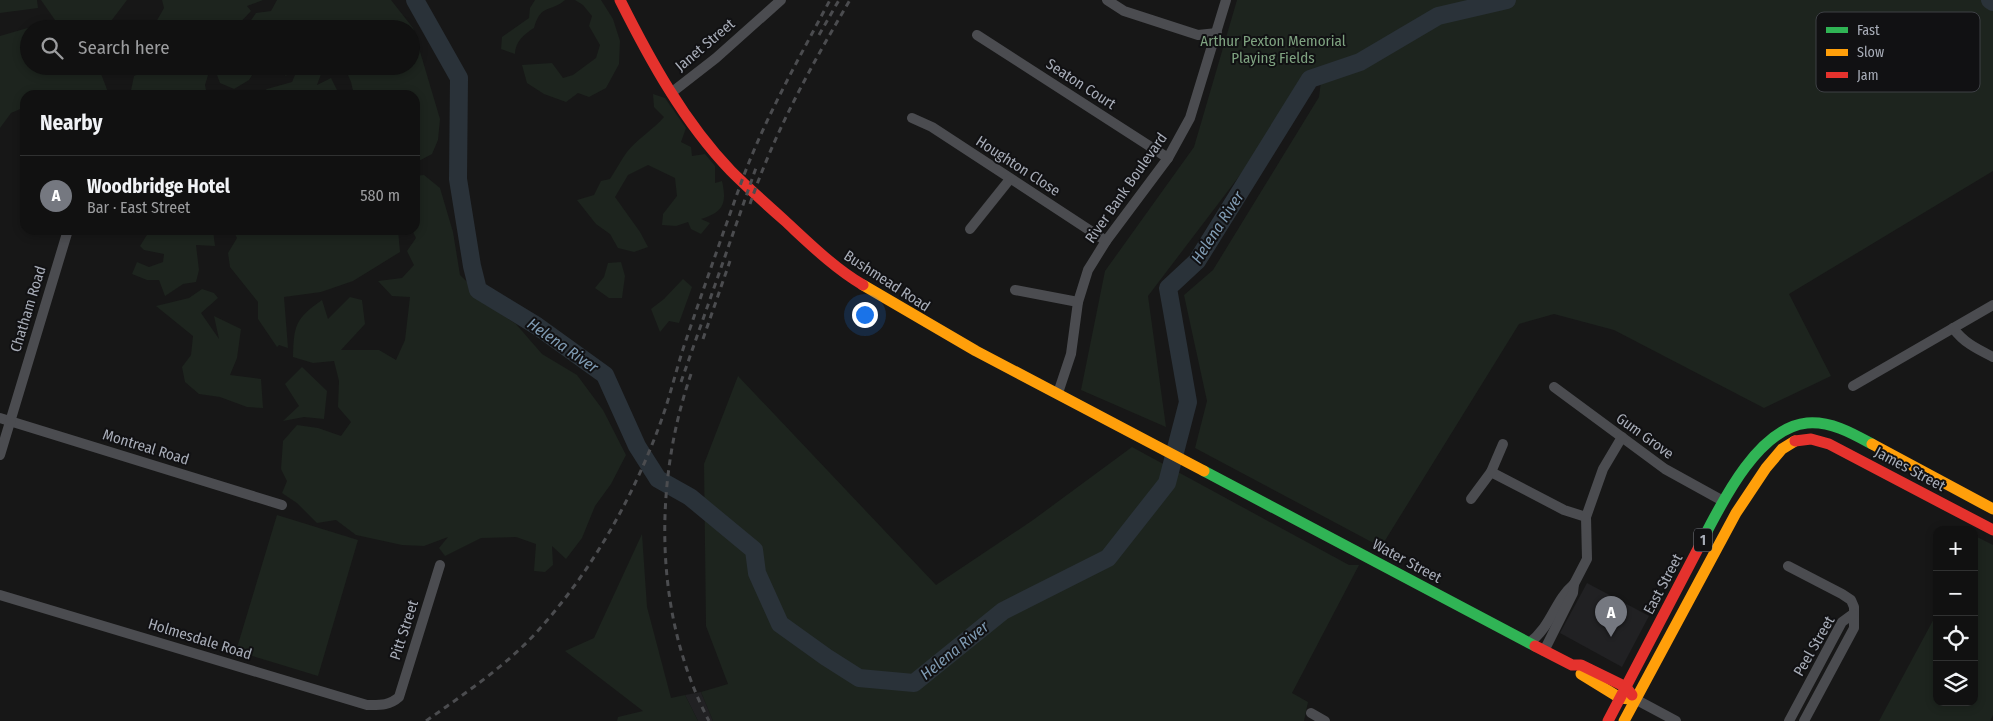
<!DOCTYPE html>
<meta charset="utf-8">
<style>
:root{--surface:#111;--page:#1a1a1a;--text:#f1f3f6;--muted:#9c9d9f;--line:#303131;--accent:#757880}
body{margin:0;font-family:"Fira Sans Condensed",sans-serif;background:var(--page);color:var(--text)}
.controls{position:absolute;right:15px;bottom:15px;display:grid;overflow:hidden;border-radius:10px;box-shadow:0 2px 8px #0003}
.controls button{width:45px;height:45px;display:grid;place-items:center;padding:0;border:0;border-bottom:1px solid var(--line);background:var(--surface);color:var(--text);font:25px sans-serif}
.you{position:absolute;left:864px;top:314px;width:18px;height:18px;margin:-12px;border:4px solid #fff;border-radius:50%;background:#1a73e8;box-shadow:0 0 0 8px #1a73e833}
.badge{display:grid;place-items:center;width:32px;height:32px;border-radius:50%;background:var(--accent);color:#fff;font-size:16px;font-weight:700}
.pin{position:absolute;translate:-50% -41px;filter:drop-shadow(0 1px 2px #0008)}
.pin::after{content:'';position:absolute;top:26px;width:18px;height:15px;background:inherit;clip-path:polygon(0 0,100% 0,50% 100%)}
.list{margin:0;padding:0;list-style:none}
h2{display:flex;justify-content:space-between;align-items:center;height:65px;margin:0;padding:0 20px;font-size:21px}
h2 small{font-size:16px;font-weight:400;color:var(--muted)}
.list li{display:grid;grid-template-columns:32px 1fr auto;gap:15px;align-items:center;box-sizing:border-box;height:80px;padding:0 20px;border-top:1px solid var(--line)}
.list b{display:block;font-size:19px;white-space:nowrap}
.list p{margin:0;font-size:16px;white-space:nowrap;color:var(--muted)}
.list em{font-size:16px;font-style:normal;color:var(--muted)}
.icon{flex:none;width:28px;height:28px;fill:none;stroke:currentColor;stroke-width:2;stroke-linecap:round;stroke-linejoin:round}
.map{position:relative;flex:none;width:1993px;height:721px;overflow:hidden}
.search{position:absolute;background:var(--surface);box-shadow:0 2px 8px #0003;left:20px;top:20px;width:400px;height:55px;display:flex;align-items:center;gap:12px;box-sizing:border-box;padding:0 18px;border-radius:28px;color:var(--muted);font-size:19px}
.panel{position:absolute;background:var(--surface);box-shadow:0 2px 8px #0003;left:20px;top:90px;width:400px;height:145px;border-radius:15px}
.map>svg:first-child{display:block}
.built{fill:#212123}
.green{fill:#1d241e}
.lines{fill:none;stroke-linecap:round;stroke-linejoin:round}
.river{stroke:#2a3239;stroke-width:18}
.street{stroke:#4b4c50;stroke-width:10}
.fast{stroke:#30b455;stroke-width:11}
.slow{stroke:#ff9f0a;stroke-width:11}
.jam{stroke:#e5322d;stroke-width:11}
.rail{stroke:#4b4c4f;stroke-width:3;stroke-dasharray:6 5;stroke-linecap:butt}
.labels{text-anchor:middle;stroke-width:4;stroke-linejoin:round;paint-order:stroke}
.shield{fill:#111113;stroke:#7b7e86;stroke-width:1}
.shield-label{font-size:14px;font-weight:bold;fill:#a8adb8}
.park-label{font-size:15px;fill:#7fa381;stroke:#111113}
.street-label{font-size:15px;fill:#a8adb8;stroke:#111113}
.water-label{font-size:16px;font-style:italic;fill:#7f9bb3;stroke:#111113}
.key{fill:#111113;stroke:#3e4045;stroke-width:1}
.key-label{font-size:14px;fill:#a8adb8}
</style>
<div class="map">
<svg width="1993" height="721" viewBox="0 0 1993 721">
<rect width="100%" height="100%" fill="#171717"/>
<g class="built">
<path d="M 1587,583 L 1649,616 L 1622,667 L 1560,633 Z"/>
<path d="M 701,692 L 713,721 L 698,721 L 685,695 Z"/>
</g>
<g class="green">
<path d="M 0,0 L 37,0 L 38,8 L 0,13 Z"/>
<path d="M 41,0 L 127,0 L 105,29 L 29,29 L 29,66 L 98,66 L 108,92 L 106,95 L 25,95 L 25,107 L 11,113 L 0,128 L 0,36 L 55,20 Z"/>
<path d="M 162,0 L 263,0 L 247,6 L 251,11 L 234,29 L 179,29 L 177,24 L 159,26 L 156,22 L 164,8 Z"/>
<path d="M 277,0 L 391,0 L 413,28 L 440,119 L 438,140 L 432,154 L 415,163 L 415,95 L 354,95 L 351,82 L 344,66 L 411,66 L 411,29 L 245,29 L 256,13 L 271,11 Z"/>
<path d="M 535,0 L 565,0 C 550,13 541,3 534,28 C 524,34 515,42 515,54 L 501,49 L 502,37 L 529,18 L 530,8 Z"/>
<path d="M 575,0 L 601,0 L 613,19 L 620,41 L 619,64 L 606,88 L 589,97 L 578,93 L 566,102 L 544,94 L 527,83 L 522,65 L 552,63 L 563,78 L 573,75 L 596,58 L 600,45 L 589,26 L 592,16 L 583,5 Z"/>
<path d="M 1237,0 L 1993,0 L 1993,171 L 1789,294 L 1831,376 L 1764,408 L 1614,330 L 1554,314 L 1519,324 L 1381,547 L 1195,448 L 1207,401 L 1184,295 L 1213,270 L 1319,97 L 1323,66 L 1148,296 L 1166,427 L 1081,390 L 1105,271 L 1194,147 Z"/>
<path d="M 150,66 L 258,66 L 249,80 L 234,89 L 220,83 L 217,75 L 209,72 L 205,85 L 207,95 L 130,95 L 134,76 L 143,72 Z"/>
<path d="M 274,66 L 295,66 L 286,76 Z"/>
<path d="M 307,66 L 324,66 L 317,85 L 331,78 L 337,90 L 336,95 L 259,95 L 267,89 L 292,82 L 298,68 Z"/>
<path d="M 653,94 L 665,98 L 686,128 L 681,142 L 691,147 L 692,156 L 705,154 L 715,166 L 715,183 L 722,181 C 727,203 724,212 701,219 L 710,223 L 701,234 L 691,229 L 688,222 L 676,226 L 662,225 L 663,214 L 677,196 L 675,178 L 648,165 L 628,175 L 615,197 L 640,232 L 648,247 L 634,252 L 618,248 L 610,234 L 596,224 L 577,200 L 594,195 L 601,181 L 610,179 C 616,170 621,160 627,152 C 638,138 653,130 664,117 L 654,107 Z"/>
<path d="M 424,175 L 440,188 L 453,232 L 460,275 L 498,312 L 516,324 L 542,354 L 577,375 L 603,410 L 626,455 L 611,484 L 595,506 L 582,538 L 566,559 L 552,546 L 553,565 L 545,572 L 534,571 L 536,544 L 516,537 L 481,538 L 445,556 L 439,548 L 448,537 L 424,546 L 402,545 L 356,535 L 336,520 L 317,523 L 297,503 L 282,493 L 287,481 L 281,469 L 283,441 L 297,425 L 318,428 L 341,436 L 351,422 L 338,407 L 339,381 L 334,361 L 313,363 L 293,357 C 294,325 295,319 322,300 L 328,319 L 350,297 L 362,300 L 365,324 L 341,350 L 379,350 L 396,360 L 405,340 L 410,297 L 392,296 L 378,281 L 402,278 L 414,265 L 407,251 L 416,238 L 412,230 L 415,230 L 415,176 Z"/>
<path d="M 150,230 L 213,230 L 215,246 L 196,245 L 199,270 L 196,282 L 183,284 L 165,296 L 159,280 L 147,280 L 132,274 L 137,262 L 149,267 L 163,262 L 164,254 L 144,250 L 140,246 Z"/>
<path d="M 233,230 L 398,230 L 400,252 L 353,281 L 321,292 L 284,297 L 288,348 L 279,345 L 277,347 L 258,319 L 258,302 L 230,267 L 228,253 L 237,238 Z"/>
<path d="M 621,262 L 625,276 L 622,298 L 609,298 L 595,288 L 604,277 L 608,263 Z"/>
<path d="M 683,279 L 692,287 L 679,323 L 669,321 L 660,332 L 651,309 L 664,299 Z"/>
<path d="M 202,289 L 214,293 L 218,298 L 201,313 L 219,339 L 214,316 L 241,329 L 237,358 L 230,375 L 261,379 L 263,408 L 247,407 L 220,397 L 199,394 L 185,382 L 182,367 L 191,355 L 193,336 L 156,306 L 189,298 Z"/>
<path d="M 302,367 L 327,391 L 324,419 L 304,417 L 283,421 L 299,406 L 285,384 Z"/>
<path d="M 738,376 L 936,585 L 1033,520 L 1132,447 L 1349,565 L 1359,565 L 1292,693 L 1308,702 L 1304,721 L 713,721 L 701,692 L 728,684 L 706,626 L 704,464 Z"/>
<path d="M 277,515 L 358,540 L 318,676 L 236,651 Z"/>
<path d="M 642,534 L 647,607 L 671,698 L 685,695 L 698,721 L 617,721 L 618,717 L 643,711 L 565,651 L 594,638 Z"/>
<path d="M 1977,537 L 1993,545 L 1993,715 L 1990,721 L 1879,721 L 1937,613 L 1937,702 L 1974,702 L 1974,543 Z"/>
</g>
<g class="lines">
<g class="river">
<path d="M 415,0 L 459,78 L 458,179 L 472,266 L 478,290 L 537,326 L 605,375 L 637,446 L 658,479 L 690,497 L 754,550 L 757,573 L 780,624 L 826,657 L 859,678 L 914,683 L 1003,611 L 1108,558 L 1167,483 L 1188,402 L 1168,288 L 1197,261 L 1310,79 L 1360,62 L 1438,16 L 1507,0"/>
<path d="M 1990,0 L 1993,2"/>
</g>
<g class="street">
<path d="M 1107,0 L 1124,11 L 1198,35 L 1217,33"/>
<path d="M 977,35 L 1168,158"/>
<path d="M 671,93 L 716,58 L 781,0"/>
<path d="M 912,118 L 932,127 L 1106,241"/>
<path d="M 970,229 L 1010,179"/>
<path d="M 1015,290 L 1078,302"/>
<path d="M 1953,328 C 1964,343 1977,349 1993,357"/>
<path d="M 1853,386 L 1993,305"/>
<path d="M 1554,387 L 1665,469 L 1723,501"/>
<path d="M 1058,393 L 1071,354 L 1078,302 L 1088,270 L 1106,241 L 1168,158 L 1190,118 L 1226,0"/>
<path d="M 0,418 L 282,505"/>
<path d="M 0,455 L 68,230"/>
<path d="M 1491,472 L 1564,510 L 1586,517"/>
<path d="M 1471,499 L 1491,472 L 1503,444"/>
<path d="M 1788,566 L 1842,594 L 1851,600 L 1854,607 L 1854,628 L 1804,721"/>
<path d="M 0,595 L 367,705 C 379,705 389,706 399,697 L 440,565"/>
<path d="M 1529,643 C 1552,626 1554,601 1574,584"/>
<path d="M 1544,651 L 1573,593 L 1574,584 L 1587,559 L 1586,517 L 1603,469 L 1622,437"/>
<path d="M 1635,699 L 1676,721"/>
<path d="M 1311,713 L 1325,721"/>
<path d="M 1789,721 L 1842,622 L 1853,614"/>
</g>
<g class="fast">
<path d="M 1204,471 L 1535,646"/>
<path d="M 1700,545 C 1720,506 1757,428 1807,423 C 1831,421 1852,433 1872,444"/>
</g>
<g class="slow">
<path d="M 863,285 L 976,351 L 1204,471"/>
<path d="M 1872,444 L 1993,509"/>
<path d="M 1581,674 L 1620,698 L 1630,699"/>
<path d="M 1624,721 L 1736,513 L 1766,468 L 1782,449 L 1795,441"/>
</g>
<g class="jam">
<path d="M 620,0 C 650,60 684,122 731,171 C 748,188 766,204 784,220 C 809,243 834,268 863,285"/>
<path d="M 1795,441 L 1811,439 L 1829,444 L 1993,530"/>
<path d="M 1535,646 L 1572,665 L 1581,665 L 1626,687 L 1632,695"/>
<path d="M 1608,721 L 1700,545"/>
</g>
<g class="rail">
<path d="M 819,35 L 839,0"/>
<path d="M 750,204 C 774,133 812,64 850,0"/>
<path d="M 703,339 L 730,261"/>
<path d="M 691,374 C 653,484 654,616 709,721"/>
<path d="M 681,382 L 757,165"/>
<path d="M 426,721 C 464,694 503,668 535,634 C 590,574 632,500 660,424 C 670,397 676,370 685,343 C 703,290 722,236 741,183 C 764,120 798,60 830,0"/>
</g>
</g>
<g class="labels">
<rect class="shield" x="1694" y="528.5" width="18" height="23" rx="4"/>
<g class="shield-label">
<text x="1703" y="545">1</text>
</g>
<g class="park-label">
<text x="1273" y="46">Arthur Pexton Memorial<tspan x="1273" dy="17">Playing Fields</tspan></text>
</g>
<g class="street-label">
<text transform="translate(705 45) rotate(-40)" y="5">Janet Street</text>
<text transform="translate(1081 84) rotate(33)" y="5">Seaton Court</text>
<text transform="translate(1018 166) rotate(33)" y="5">Houghton Close</text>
<text transform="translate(1126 188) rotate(-55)" y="5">River Bank Boulevard</text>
<text transform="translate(887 281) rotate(33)" y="5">Bushmead Road</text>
<text transform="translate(28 309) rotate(-73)" y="5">Chatham Road</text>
<text transform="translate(1645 436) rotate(36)" y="5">Gum Grove</text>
<text transform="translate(146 447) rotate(17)" y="5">Montreal Road</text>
<text transform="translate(1910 469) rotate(28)" y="5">James Street</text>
<text transform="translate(1407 561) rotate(28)" y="5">Water Street</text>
<text transform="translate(1663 584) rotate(-62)" y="5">East Street</text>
<text transform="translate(404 630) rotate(-72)" y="5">Pitt Street</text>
<text transform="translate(200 639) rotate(17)" y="5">Holmesdale Road</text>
<text transform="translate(1814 646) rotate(-60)" y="5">Peel Street</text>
</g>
<g class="water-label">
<text transform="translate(1217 227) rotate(-57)" y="6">Helena River</text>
<text transform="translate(563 345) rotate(35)" y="6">Helena River</text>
<text transform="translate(954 650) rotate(-39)" y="6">Helena River</text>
</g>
</g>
<rect x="1816" y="12" width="164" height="80" rx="8" class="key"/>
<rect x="1826" y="27" width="22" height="6" fill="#30b455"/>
<rect x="1826" y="49" width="22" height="7" fill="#ff9f0a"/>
<rect x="1826" y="72" width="22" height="6" fill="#e5322d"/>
<g class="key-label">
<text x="1857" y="35">Fast</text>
<text x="1857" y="57">Slow</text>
<text x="1857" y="80">Jam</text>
</g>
</svg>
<div class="controls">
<button>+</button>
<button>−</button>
<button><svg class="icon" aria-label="locate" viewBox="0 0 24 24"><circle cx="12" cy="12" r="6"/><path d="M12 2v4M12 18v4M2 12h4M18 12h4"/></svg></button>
<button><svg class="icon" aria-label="layers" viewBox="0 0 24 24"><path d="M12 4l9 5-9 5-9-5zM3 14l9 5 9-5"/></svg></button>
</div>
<div class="you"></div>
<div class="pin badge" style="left:1611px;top:637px">A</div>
<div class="search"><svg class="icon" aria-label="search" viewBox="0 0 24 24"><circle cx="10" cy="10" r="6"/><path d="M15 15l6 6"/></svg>Search here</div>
<section class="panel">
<h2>Nearby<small></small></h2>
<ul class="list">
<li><span class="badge">A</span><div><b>Woodbridge Hotel</b><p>Bar · East Street</p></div><em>580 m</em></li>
</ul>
</section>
</div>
